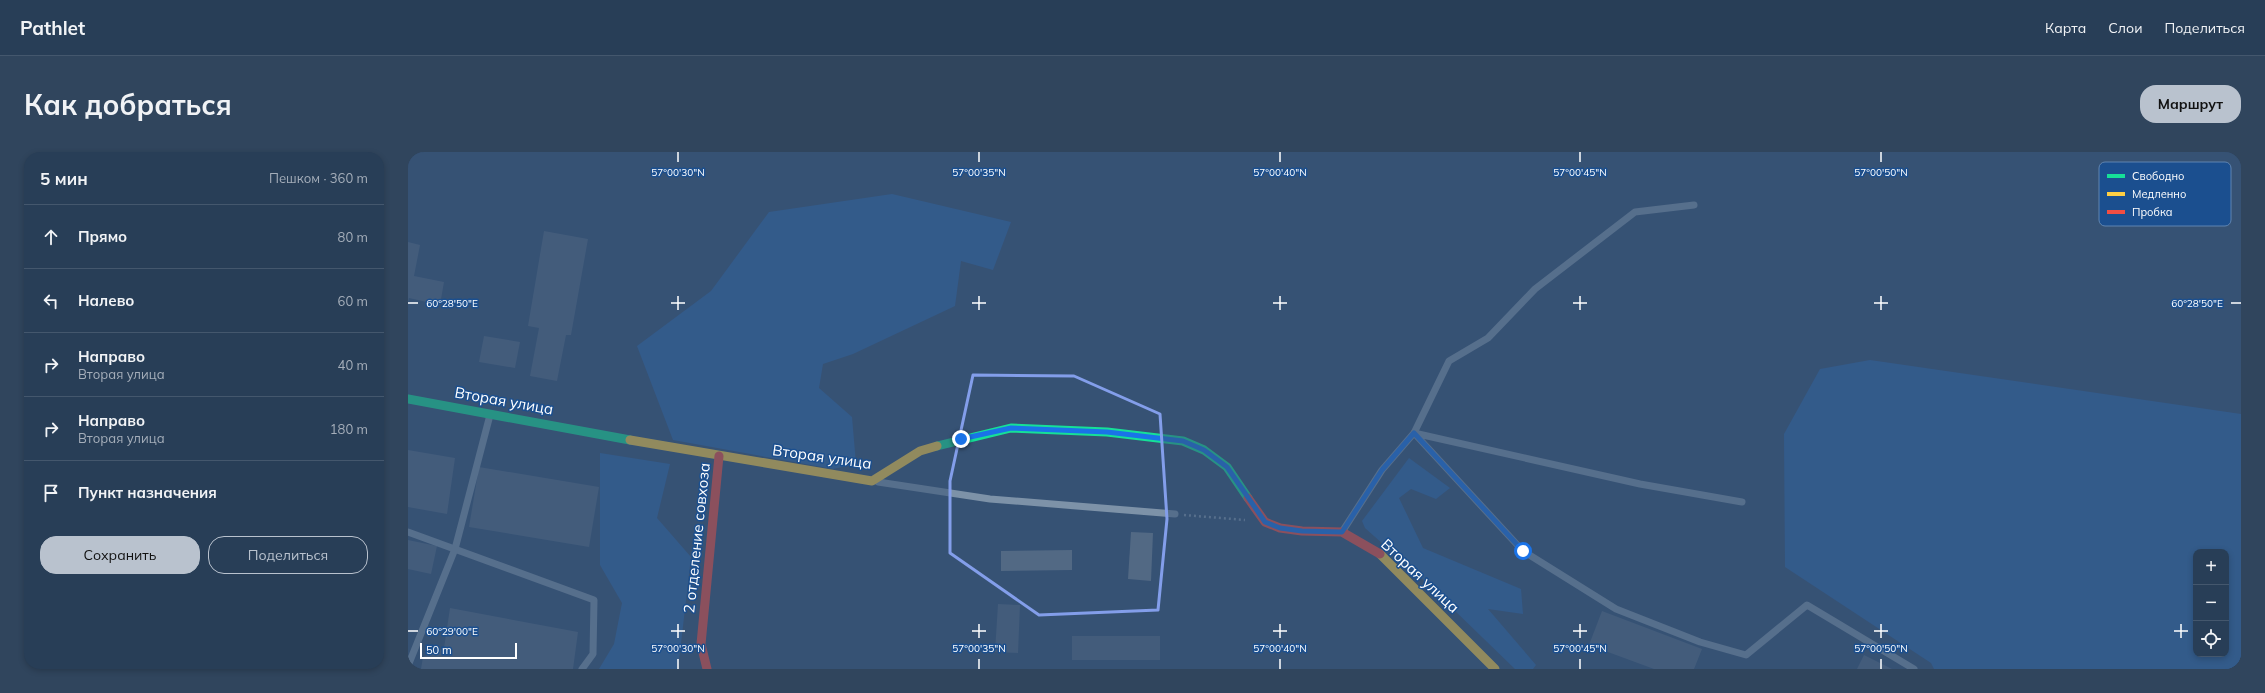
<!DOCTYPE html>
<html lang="ru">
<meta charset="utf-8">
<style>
:root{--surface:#283e57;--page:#30455d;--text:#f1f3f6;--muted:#a5aeba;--line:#44576d;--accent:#b9c2ce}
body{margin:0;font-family:Mulish,sans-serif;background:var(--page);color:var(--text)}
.controls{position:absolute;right:12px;bottom:12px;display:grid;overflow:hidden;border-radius:8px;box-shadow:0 2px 6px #0003}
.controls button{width:36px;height:36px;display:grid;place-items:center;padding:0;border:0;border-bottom:1px solid var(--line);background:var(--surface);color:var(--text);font:20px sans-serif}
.scale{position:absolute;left:12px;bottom:10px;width:97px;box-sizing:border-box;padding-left:4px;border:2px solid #fff;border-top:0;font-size:11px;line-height:14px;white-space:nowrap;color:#fff;-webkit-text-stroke:3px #1b4f8f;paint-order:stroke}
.stop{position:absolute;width:12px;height:12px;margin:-9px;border:3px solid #1a73e8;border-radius:50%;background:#fff}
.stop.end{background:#1a73e8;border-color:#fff;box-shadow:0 1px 4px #0008}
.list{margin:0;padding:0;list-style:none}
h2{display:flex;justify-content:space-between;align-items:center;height:52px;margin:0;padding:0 16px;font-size:17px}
h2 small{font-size:13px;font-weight:400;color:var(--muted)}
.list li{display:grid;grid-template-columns:26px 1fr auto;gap:12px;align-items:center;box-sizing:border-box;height:64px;padding:0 16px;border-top:1px solid var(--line)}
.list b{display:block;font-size:15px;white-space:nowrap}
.list p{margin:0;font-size:13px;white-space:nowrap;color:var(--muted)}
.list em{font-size:13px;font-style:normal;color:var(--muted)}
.actions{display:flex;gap:8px;padding:12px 16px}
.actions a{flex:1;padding:9px 0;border:1px solid var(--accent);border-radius:16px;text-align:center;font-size:14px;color:var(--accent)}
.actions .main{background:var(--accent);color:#111}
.icon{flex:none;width:22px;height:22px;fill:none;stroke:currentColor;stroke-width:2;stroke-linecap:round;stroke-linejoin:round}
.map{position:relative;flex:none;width:1833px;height:517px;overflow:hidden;border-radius:16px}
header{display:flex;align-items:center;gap:24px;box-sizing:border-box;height:56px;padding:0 20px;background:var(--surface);border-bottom:1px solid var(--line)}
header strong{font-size:19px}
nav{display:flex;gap:22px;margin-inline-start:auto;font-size:14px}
.intro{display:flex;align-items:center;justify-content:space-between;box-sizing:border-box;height:96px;padding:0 24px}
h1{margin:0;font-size:28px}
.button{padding:10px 18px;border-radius:16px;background:var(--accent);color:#111;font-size:14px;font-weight:700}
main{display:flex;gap:24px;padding:0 24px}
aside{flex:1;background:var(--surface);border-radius:16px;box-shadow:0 2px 6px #0003}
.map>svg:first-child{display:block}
.green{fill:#2f66a5;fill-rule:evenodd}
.building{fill:#526984}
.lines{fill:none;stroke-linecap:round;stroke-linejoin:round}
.path{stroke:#7d92a8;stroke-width:2.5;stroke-dasharray:2 3;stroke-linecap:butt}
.lane{stroke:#7d92a8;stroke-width:7}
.fast{stroke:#16e098;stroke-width:9}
.slow{stroke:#ffcf43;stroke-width:9}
.jam{stroke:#f24e42;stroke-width:9}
.route{stroke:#1a73e8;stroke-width:5}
.marked{fill:none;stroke:#839eea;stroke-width:3;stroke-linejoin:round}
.ticks{fill:none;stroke:#fff;stroke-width:1.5}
.labels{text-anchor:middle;stroke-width:3;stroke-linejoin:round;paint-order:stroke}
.street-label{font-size:15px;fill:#fff;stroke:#1b4f8f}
.key{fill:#1b4f8f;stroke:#5f84b1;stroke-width:1}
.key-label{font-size:11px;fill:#fff}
.ticks-label{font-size:10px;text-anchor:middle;fill:#fff;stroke:#1b4f8f;stroke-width:3;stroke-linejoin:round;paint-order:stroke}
</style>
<header>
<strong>Pathlet</strong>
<nav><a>Карта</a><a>Слои</a><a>Поделиться</a></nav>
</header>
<div class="intro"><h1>Как добраться</h1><a class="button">Маршрут</a></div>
<main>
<aside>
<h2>5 мин<small>Пешком · 360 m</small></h2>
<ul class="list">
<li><svg class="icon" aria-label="ahead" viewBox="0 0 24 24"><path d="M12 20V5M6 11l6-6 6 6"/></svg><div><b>Прямо</b></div><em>80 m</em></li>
<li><svg class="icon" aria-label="left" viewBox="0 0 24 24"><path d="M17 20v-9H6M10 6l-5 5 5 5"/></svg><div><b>Налево</b></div><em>60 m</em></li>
<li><svg class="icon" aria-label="right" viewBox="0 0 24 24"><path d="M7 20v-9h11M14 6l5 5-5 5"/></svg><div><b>Направо</b><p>Вторая улица</p></div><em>40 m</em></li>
<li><svg class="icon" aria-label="right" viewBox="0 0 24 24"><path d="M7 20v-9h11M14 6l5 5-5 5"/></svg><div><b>Направо</b><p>Вторая улица</p></div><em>180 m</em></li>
<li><svg class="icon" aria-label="arrive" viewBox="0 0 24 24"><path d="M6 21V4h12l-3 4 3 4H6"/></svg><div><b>Пункт назначения</b></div></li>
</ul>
<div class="actions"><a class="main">Сохранить</a><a>Поделиться</a></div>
</aside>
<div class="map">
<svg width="1833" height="517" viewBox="0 0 1833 517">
<rect width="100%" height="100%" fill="#365274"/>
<g class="green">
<path d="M 484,42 L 603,70 L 585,118 L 553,109 L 547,154 L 445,202 L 415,212 L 411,236 L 444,265 L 448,312 L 425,317 L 265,288 L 229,194 L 303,139 L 361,60 Z"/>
<path d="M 1462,208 L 1833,262 L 1833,517 L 1526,517 L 1523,511 L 1377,415 L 1376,282 L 1412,217 ZM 1788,400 L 1818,400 L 1818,502 L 1788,502 Z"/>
<path d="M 192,301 L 262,312 L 249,366 L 283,405 L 270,517 L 191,517 L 206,492 L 214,451 L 192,413 Z"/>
<path d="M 1001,306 L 1042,336 L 1028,347 L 1003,337 L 991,346 L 1015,396 L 1113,437 L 1115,462 L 1080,457 L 1128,513 L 1125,517 L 1107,517 L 1012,425 L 957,376 L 954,369 Z"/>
</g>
<g class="building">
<path d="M 136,79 L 180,87 L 163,183 L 158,183 L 149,229 L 122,224 L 131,176 L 120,174 Z"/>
<path d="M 0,90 L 12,93 L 6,124 L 36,130 L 32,153 L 1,146 L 0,150 Z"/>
<path d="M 76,184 L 112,190 L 107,216 L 71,210 Z"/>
<path d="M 0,298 L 47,306 L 39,362 L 0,355 Z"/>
<path d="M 71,315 L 191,335 L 181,395 L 61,375 Z"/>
<path d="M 723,380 L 745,381 L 743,429 L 720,427 Z"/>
<path d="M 0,388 L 29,394 L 23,422 L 0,417 Z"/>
<path d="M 664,398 L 664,418 L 593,419 L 593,399 Z"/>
<path d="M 590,452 L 612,453 L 610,501 L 587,500 Z"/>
<path d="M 42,456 L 170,480 L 165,517 L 13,517 L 15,505 L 36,496 Z"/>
<path d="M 1194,459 L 1294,497 L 1286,517 L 1246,517 L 1181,493 Z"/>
<rect x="664" y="484" width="88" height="24"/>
<path d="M 1456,503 L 1484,517 L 1449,517 Z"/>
</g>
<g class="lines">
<path class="path" d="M 776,363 L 837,368"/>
<g class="lane">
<path d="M 470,330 L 582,347 L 767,362"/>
<path d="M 1334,350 L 1232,332 L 1006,281 L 1115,399 L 1208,457 L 1292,490 L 1338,503 L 1399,453 L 1506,517"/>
<path d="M 0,380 L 186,448 L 185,502 L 174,517"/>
<path d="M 934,380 L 974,318 L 1006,281 L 1041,209 L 1080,186 L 1127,137 L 1227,60 L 1286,53"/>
<path d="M 0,514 L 47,397 L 82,263"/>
</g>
<g class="fast">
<path d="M 0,247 L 222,288"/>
<path d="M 529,294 L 603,276 L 699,280 L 775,289 L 796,298 L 819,315 L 840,346"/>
</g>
<g class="slow">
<path d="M 222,288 L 464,329 L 512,299 L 529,294"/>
<path d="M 972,402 L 1087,517"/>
</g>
<g class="jam">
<path d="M 840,346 L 857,370 L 872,376 L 894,379 L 934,380 L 972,402"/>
<path d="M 299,517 L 293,492 L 311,304"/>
</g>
</g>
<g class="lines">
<path class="route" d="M 553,287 L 603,276 L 699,280 L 775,289 L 796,298 L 819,315 L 857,370 L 872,376 L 894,379 L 934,380 L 974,318 L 1006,281 L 1115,399"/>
</g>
<path d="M0 0H1833V517H0ZM 565,223 L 666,224 L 752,262 L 759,367 L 750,458 L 631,463 L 542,401 L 542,329 Z" fill="#365274" fill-opacity=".55" fill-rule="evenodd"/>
<path class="marked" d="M 565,223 L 666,224 L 752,262 L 759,367 L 750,458 L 631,463 L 542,401 L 542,329 Z"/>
<path class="ticks" d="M 270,0 L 270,10M 571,0 L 571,10M 872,0 L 872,10M 1172,0 L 1172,10M 1473,0 L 1473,10M 270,144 L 270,158M 571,144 L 571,158M 872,144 L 872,158M 1172,144 L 1172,158M 1473,144 L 1473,158M 0,151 L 10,151M 263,151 L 277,151M 564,151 L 578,151M 865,151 L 879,151M 1165,151 L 1179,151M 1466,151 L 1480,151M 1823,151 L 1833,151M 270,472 L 270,486M 571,472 L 571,486M 872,472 L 872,486M 1172,472 L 1172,486M 1473,472 L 1473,486M 1773,472 L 1773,486M 0,479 L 10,479M 263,479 L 277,479M 564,479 L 578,479M 865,479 L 879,479M 1165,479 L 1179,479M 1466,479 L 1480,479M 1766,479 L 1780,479M 270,507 L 270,517M 571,507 L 571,517M 872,507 L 872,517M 1172,507 L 1172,517M 1473,507 L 1473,517"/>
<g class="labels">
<g class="street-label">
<text transform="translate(96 249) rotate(10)" y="5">Вторая улица</text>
<text transform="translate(414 305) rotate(8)" y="5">Вторая улица</text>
<text transform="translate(289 386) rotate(-84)" y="5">2 отделение совхоза</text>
<text transform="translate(1012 424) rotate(43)" y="5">Вторая улица</text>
</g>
</g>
<rect x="1691" y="10" width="132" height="64" rx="6" class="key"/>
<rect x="1699" y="22" width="18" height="4" fill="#16e098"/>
<rect x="1699" y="40" width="18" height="4" fill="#ffcf43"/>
<rect x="1699" y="58" width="18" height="4" fill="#f24e42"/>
<g class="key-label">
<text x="1724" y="28">Свободно</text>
<text x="1724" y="46">Медленно</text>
<text x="1724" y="64">Пробка</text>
</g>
<g class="ticks-label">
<text x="270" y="24">57°00'30"N</text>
<text x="571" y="24">57°00'35"N</text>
<text x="872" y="24">57°00'40"N</text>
<text x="1172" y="24">57°00'45"N</text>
<text x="1473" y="24">57°00'50"N</text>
<text x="1789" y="155">60°28'50"E</text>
<text x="44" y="155">60°28'50"E</text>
<text x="44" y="483">60°29'00"E</text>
<text x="270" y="500">57°00'30"N</text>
<text x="571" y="500">57°00'35"N</text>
<text x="872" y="500">57°00'40"N</text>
<text x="1172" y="500">57°00'45"N</text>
<text x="1473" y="500">57°00'50"N</text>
</g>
</svg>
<div class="controls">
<button>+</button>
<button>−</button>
<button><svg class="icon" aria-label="locate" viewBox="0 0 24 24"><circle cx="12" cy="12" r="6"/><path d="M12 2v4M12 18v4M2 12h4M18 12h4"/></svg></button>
</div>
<div class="scale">50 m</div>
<div class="stop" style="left:1115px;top:399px"></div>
<div class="stop end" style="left:553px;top:287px"></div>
</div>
</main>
